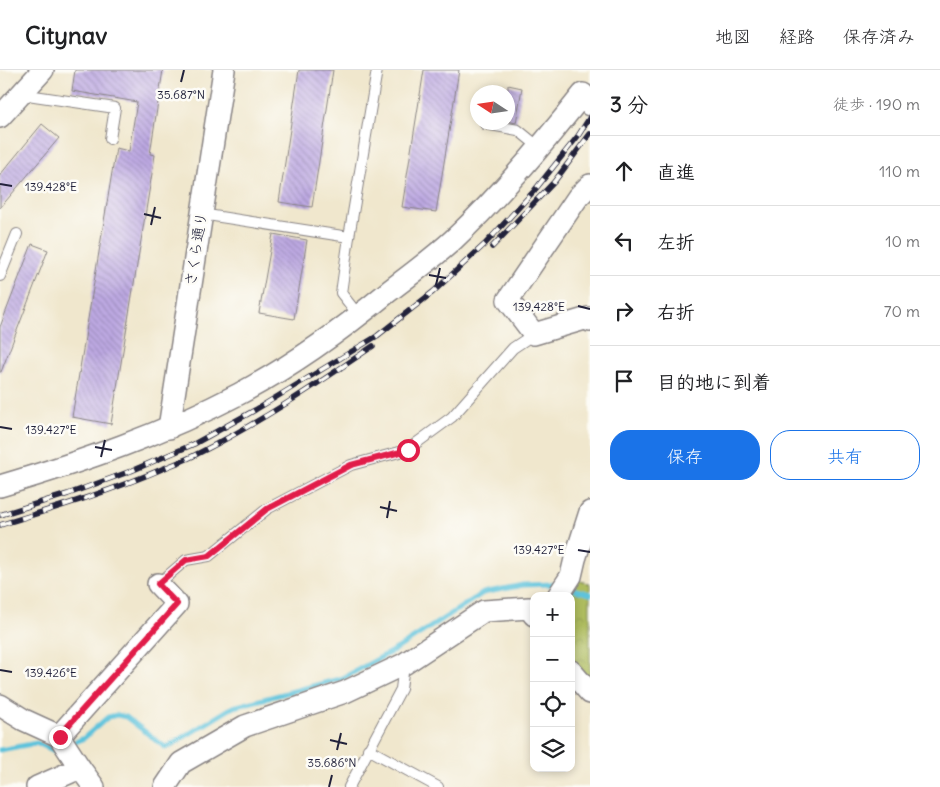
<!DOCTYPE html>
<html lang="ja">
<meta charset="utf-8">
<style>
:root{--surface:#fff;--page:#f2f2f2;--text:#202124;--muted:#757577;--line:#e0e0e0;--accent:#1a73e8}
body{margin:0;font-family:Delius,"Klee One",sans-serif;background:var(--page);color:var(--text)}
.controls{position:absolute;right:15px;bottom:15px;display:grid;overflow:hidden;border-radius:10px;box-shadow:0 2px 8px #0003}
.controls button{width:45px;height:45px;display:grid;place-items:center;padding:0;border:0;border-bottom:1px solid var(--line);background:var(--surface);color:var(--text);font:25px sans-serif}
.compass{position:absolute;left:470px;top:15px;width:45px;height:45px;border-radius:50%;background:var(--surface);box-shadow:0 2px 8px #0003;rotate:282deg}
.stop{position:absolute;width:15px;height:15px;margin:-11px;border:4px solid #e11d48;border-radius:50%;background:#fff}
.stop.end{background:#e11d48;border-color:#fff;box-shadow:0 1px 5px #0008}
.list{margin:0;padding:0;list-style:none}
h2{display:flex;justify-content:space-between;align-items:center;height:65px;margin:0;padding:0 20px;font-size:21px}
h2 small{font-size:16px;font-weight:400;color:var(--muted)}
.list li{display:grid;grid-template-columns:32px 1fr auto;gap:15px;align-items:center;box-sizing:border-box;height:70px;padding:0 20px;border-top:1px solid var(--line)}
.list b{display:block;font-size:19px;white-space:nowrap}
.list em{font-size:16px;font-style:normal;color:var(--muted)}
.actions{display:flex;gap:10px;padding:15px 20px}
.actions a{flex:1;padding:11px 0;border:1px solid var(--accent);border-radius:20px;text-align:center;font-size:18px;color:var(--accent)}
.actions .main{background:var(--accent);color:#fff}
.icon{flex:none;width:28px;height:28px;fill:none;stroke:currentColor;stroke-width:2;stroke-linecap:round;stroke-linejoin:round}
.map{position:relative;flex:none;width:590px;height:717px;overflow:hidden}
header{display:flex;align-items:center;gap:30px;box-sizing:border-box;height:70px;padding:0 25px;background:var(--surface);border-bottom:1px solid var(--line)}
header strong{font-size:24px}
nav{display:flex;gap:28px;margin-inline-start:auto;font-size:18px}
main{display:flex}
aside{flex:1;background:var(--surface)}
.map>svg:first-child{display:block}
.park{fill:url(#park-crowns);stroke:#686f4d}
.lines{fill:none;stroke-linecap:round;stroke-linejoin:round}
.stream{stroke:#5ec3db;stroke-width:5}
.building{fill:url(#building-back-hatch)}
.lane-casing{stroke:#898484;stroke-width:12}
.street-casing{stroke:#898484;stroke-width:24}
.lane{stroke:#fff;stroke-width:10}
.street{stroke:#fff;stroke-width:21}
.rail-casing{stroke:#22223b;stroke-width:5.5}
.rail{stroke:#fdfcf7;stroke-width:4;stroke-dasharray:11;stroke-linecap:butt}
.route{stroke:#e11d48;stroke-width:6}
.ticks{fill:none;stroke:#22223b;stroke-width:2}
.labels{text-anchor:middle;stroke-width:5;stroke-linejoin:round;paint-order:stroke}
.street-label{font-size:15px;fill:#22223b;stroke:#fdfcf7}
.ticks-label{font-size:12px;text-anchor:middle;fill:#22223b;stroke:#fdfcf7;stroke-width:5;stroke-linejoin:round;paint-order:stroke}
</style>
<header>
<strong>Citynav</strong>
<nav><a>地図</a><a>経路</a><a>保存済み</a></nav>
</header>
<main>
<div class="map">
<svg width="590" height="717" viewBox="0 0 590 717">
<defs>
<pattern id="park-crowns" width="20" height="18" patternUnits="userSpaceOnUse" patternTransform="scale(1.25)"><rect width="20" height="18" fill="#aebc5f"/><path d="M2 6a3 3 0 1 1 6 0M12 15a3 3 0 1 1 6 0" fill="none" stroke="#95a153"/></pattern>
<pattern id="building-back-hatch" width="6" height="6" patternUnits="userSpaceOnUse" patternTransform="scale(1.25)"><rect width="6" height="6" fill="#bda9e2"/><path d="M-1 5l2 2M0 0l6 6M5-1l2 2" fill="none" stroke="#9989b8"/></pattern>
</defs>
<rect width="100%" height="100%" fill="#fdfcf7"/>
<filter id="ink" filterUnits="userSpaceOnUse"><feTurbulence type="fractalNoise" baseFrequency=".02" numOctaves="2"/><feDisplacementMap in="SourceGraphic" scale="10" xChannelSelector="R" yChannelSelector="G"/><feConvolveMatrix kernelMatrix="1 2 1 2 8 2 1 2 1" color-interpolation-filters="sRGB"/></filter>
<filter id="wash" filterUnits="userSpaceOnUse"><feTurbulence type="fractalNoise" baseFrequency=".0096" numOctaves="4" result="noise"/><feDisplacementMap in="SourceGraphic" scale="20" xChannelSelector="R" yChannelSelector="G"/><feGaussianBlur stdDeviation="1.12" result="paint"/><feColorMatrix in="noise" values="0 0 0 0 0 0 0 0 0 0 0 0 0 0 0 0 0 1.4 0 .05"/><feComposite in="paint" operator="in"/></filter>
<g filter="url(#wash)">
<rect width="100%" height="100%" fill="#f0e7cd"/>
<path class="park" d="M 578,510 L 590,514 L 590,612 L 571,587 L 571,526 L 569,526 Z"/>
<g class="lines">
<g class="stream">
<path d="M 569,518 L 590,524"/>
<path d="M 71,674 L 84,668 L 108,647 L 117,645 L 126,647 L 165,677 L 169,676 L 233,637 L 343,608 L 398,578 L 483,523 L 523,515 L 555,514 L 558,515"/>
<path d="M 0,680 L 37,673 L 57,682 L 62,679"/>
</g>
</g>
<g id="blocks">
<g class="building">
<path d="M 75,0 L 163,0 L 150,84 L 155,85 L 111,354 L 72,347 L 116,78 L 129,81 L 137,32 L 72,21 Z"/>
<path d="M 299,0 L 333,0 L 312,137 L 279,132 Z"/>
<path d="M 424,0 L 459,0 L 436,142 L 402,137 Z"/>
<path d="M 508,15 L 522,18 L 516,53 L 508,51 Z"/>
<path d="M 42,54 L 59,68 L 0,138 L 0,105 Z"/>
<path d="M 273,164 L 307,170 L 294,249 L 259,243 Z"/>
<path d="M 32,174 L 48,180 L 1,302 L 0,302 L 0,257 Z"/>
</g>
</g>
</g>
<g filter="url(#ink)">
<use href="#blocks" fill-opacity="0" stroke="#898484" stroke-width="1"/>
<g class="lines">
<defs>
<g id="lane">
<path d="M 21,24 L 115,38 L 110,69"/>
<path d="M 485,54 L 518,60 L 540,78"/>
<path d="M 201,144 L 349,167"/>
<path d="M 0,206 L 17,164"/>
<path d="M 359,246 L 341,223 L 349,167 L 377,0"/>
<path d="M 158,514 L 186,490 L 209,486 L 267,439 L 351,395 L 407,380 L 452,347 L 513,278 L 534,264"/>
<path d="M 368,679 L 438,717"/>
<path d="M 349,717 L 401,619 L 404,595"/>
</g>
<g id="street">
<path d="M 0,47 L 43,0"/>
<path d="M 590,115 L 578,127 L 508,230 L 534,264 L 588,248 L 590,251"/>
<path d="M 169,358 L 224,0"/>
<path d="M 0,416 C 81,392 163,364 239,324 C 292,296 342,260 388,222 C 410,205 432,189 453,170 C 501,125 542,76 583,24 L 590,35"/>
<path d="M 558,526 L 571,506 L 575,489 L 590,442"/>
<path d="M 571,601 L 590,623"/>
<path d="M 0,635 L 24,650 L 59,666 L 177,534 L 158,514"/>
<path d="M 59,666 L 80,698 L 94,717"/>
<path d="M 37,717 L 80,698"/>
<path d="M 165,717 L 181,693 L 245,656 L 345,622 L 404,594 L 484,541 L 529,538 L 534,545"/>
</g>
</defs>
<use href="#lane" class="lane-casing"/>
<use href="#street" class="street-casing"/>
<use href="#lane" class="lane"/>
<use href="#street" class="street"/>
<defs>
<g id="rail">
<path d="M 492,177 L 554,112 L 590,64"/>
<path d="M 0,445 L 68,424 L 131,401 L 194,374 L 255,340 L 377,266 L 433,222 L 485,174 L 534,121 L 578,66 L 590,47"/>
<path d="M 0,455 C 55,438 109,422 162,399 C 174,394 186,390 197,384 C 259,353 316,315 373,276"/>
</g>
</defs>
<use href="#rail" class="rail-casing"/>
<use href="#rail" class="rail"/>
</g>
</g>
<g class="lines" filter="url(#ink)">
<path class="route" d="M 60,667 L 59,666 L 177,534 L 158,514 L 186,490 L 209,486 L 267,439 L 351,395 L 408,380"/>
</g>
<path class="ticks" d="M 181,12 L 184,0M 0,114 L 12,116M 144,144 L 161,148M 151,155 L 155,137M 429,205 L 446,208M 436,215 L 440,198M 578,236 L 590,239M 0,357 L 12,359M 95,377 L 112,380M 101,387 L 105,370M 380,437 L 397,441M 387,448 L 390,431M 578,480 L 590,482M 0,600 L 12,602M 330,670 L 347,674M 337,680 L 341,663M 329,717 L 332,705"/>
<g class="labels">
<g class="street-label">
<text transform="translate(196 179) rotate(-81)" y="5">さくら通り</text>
</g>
</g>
<g class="ticks-label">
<text x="181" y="29">35.687°N</text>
<text x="51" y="121">139.428°E</text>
<text x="539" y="241">139.428°E</text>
<text x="51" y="364">139.427°E</text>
<text x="539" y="484">139.427°E</text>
<text x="51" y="607">139.426°E</text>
<text x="332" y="697">35.686°N</text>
</g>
</svg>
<div class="controls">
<button>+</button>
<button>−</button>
<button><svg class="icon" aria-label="locate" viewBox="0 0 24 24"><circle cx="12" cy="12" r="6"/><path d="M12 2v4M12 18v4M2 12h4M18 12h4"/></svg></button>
<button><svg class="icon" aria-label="layers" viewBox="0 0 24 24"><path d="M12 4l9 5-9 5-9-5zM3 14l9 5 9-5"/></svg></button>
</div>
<svg class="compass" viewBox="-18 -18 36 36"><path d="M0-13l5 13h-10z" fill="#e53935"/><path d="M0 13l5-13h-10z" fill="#757577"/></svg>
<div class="stop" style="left:408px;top:380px"></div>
<div class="stop end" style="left:60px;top:667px"></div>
</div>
<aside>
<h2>3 分<small>徒歩 · 190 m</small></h2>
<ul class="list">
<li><svg class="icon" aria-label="ahead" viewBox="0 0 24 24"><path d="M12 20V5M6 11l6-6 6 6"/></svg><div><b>直進</b></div><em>110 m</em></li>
<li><svg class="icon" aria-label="left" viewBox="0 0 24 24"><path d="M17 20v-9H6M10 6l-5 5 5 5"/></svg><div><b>左折</b></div><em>10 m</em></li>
<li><svg class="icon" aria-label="right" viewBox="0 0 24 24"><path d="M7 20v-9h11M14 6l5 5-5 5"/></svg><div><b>右折</b></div><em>70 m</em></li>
<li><svg class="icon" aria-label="arrive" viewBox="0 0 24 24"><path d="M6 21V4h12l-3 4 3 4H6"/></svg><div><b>目的地に到着</b></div></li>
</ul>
<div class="actions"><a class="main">保存</a><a>共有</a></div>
</aside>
</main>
